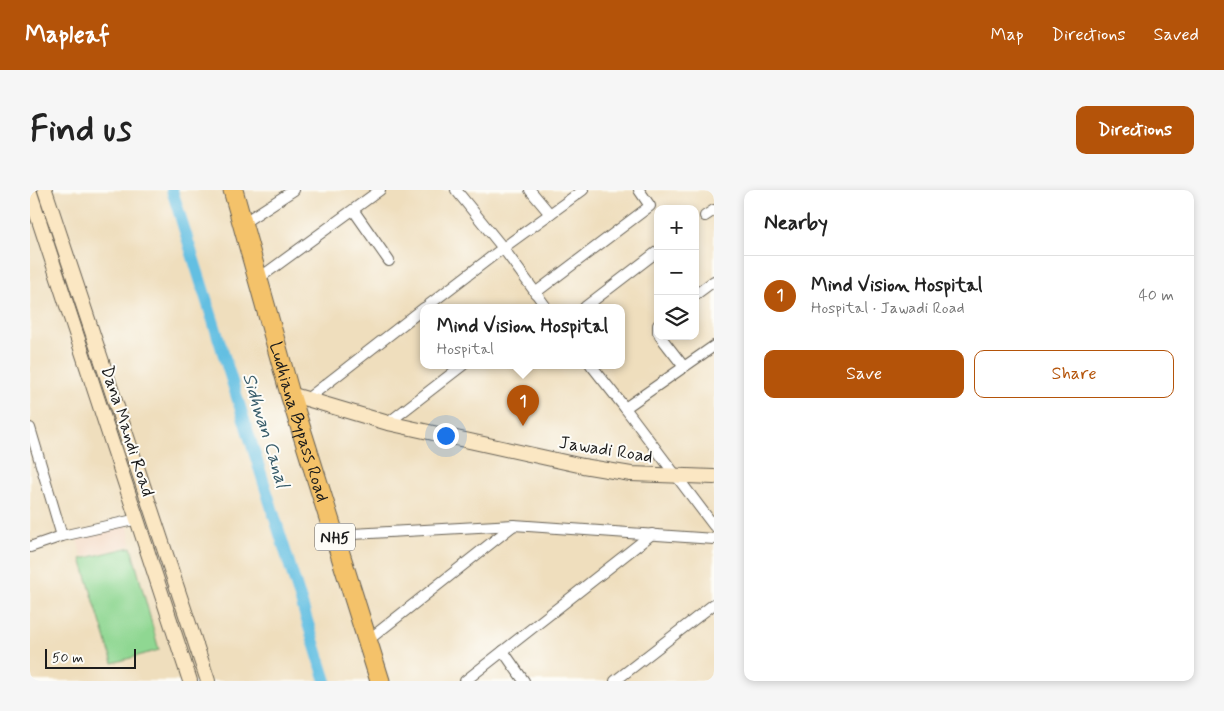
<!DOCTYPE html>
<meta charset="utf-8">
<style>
:root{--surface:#fff;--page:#f6f6f6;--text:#222;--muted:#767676;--line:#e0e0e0;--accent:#b45309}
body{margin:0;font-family:Mynerve,sans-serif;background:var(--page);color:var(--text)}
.controls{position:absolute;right:15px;top:15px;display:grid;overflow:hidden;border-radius:10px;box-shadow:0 2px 8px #0003}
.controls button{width:45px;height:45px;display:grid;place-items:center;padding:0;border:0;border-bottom:1px solid var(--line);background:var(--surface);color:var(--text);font:25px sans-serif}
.scale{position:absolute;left:15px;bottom:12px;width:91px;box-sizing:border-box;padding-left:5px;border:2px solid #1c1c1c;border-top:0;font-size:14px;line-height:18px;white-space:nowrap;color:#1c1c1c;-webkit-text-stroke:4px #fdfcf7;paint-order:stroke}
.you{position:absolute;left:415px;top:245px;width:18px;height:18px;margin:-12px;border:4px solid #fff;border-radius:50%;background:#1a73e8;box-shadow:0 0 0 8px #1a73e833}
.badge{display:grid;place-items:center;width:32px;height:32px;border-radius:50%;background:var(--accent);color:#fff;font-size:16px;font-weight:700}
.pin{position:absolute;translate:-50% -41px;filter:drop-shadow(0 1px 2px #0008)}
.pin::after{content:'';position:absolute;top:26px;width:18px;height:15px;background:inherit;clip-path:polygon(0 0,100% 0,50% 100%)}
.popup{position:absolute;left:390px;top:114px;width:205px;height:65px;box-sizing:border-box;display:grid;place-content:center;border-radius:10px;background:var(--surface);filter:drop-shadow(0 1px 4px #0005);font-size:16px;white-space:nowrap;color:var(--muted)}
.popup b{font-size:19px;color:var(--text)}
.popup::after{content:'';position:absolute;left:50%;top:100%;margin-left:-10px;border:10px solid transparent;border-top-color:var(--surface)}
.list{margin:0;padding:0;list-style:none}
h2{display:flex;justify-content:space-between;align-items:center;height:65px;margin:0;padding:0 20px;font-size:21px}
h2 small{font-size:16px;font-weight:400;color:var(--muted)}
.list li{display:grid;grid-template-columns:32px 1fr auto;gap:15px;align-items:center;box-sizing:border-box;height:80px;padding:0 20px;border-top:1px solid var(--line)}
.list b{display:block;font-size:19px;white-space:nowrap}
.list p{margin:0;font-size:16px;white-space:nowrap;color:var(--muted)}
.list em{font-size:16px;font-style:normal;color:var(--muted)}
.actions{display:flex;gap:10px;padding:15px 20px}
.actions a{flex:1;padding:11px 0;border:1px solid var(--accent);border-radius:10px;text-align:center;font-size:18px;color:var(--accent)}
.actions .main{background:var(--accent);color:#fff}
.icon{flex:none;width:28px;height:28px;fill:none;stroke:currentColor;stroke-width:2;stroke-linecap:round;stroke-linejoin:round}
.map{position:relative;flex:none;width:684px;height:491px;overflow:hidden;border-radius:10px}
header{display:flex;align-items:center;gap:30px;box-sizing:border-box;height:70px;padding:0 25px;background:var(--accent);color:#fff}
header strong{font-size:24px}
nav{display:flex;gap:28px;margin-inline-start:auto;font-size:18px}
.intro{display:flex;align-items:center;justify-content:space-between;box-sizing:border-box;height:120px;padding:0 30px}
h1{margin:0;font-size:35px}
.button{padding:12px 22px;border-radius:10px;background:var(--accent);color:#fff;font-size:18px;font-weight:700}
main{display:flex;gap:30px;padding:0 30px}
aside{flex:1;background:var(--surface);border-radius:10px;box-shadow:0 2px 8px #0003}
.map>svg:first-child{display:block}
.built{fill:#f3d4be}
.green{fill:#8fd792;stroke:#567a57}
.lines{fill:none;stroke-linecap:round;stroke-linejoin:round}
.canal{stroke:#64bfe2;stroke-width:12}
.street-casing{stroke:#666054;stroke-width:12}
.secondary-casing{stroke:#666054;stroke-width:16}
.highway-casing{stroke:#666054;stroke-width:21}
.street{stroke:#fff;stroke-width:10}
.secondary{stroke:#fbe7c3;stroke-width:14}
.highway{stroke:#f4c26a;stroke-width:19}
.labels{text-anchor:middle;stroke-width:4;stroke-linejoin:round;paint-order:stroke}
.shield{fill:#fdfcf7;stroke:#605f5e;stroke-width:1}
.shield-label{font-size:16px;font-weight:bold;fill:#1c1c1c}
.street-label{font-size:18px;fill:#1c1c1c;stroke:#fdfcf7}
.water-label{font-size:19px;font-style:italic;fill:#395d6b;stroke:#fdfcf7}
</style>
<header>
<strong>Mapleaf</strong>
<nav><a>Map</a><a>Directions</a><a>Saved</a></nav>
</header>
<div class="intro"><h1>Find us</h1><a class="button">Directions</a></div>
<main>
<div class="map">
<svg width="684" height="491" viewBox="0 0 684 491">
<rect width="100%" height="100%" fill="#fdfcf7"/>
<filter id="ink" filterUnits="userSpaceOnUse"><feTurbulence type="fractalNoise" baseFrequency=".02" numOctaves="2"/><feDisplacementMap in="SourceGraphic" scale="10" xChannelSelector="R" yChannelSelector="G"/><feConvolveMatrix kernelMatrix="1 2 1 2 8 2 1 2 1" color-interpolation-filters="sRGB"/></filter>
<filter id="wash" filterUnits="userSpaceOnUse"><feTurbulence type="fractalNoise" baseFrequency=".0096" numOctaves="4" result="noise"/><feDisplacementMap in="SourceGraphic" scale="20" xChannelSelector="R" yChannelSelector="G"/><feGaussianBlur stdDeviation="1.12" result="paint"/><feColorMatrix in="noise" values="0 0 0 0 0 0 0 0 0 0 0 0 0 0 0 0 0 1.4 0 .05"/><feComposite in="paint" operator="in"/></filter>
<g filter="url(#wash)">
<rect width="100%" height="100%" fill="#efdebd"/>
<path class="built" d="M 98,334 L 101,355 L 52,367 L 46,346 Z"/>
<path class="green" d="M 101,357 L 129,460 L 83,473 L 51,369 Z"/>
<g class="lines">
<path class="canal" d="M 142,0 L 296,491"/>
</g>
</g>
<g filter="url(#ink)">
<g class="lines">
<defs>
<g id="street">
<path d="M 426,0 L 473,58 L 516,117"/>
<path d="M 500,0 L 520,24"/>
<path d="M 324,21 L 359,71"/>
<path d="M 675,26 L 684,20"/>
<path d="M 213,33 L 264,0"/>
<path d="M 228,89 L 350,0"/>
<path d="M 505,103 L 620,16 L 609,0"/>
<path d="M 665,105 L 684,91"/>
<path d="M 396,117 L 473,58 L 553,0"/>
<path d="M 555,117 L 628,61"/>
<path d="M 628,135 L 628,142"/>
<path d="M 630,146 L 654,177"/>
<path d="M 684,156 L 595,218 L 684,336"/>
<path d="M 561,175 L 595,218"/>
<path d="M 277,209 L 394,118"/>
<path d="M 358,233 L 433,175"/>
<path d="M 0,238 L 32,346"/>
<path d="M 305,345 L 484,335 L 684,349"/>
<path d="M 0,357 L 32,346 L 108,329"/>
<path d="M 337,451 L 484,335"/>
<path d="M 473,461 L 494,491"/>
<path d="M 435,491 L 622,344"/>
<path d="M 585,491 L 684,414"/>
</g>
<g id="secondary">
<path d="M 15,0 L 178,491"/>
<path d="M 0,3 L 160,491"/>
<path d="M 260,204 L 358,233 L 553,276 L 601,284 L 684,287"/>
</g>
<g id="highway">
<path id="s1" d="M 203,0 L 260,204 L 350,491"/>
</g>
</defs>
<use href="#street" class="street-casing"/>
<use href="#secondary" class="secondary-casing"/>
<use href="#highway" class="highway-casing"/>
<use href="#street" class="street"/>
<use href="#secondary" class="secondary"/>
<use href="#highway" class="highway"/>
</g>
</g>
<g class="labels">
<rect class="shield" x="285" y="333.5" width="40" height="27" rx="4"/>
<g class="shield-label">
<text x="305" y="353">NH5</text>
</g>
<g class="street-label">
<text dy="6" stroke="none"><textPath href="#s1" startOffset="241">Ludhiana Bypass Road</textPath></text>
<text transform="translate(98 241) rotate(72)" y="6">Dana Mandi Road</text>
<text transform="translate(576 259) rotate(9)" y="6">Jawadi Road</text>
</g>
<g class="water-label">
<text transform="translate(237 240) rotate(73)" y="7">Sidhwan Canal</text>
</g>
</g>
</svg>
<div class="controls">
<button>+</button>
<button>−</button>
<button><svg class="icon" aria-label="layers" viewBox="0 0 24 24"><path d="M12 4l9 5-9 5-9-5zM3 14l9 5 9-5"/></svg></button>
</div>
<div class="scale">50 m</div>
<div class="you"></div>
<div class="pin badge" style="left:493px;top:236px">1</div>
<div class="popup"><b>Mind Vision Hospital</b>Hospital</div>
</div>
<aside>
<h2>Nearby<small></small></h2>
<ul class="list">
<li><span class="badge">1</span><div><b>Mind Vision Hospital</b><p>Hospital · Jawadi Road</p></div><em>40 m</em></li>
</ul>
<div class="actions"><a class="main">Save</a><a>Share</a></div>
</aside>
</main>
